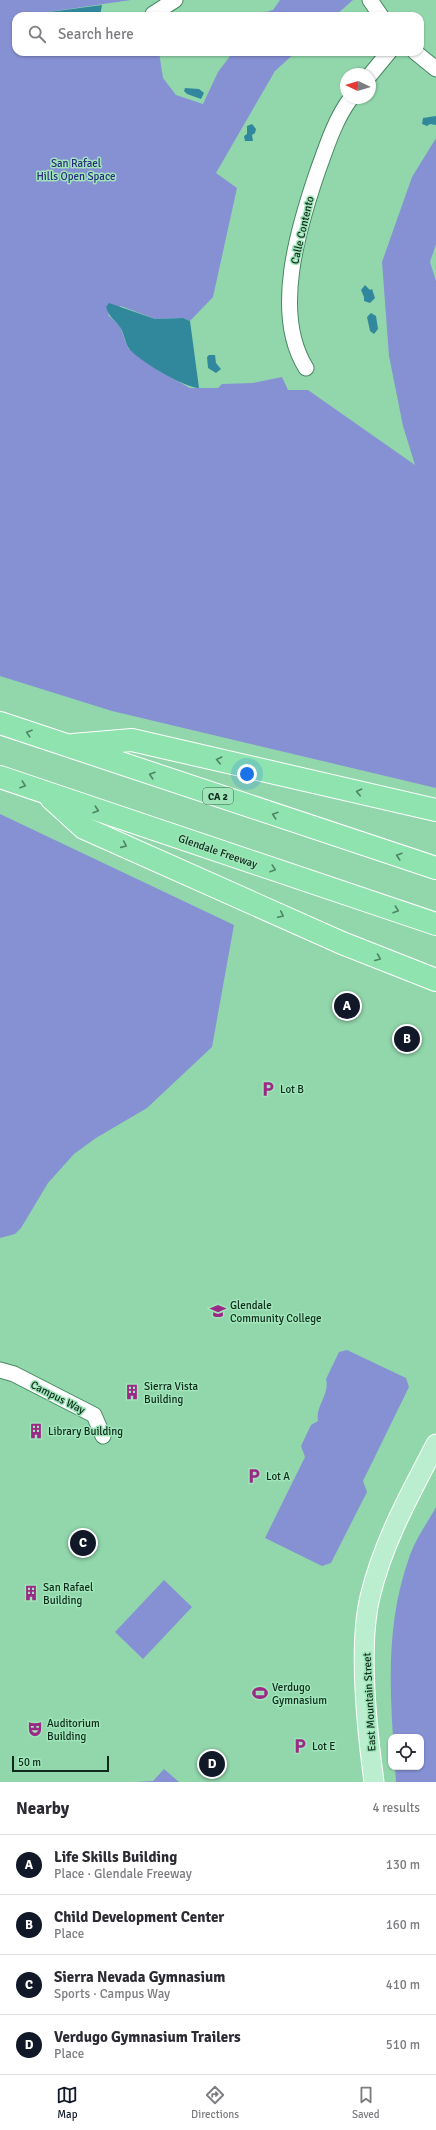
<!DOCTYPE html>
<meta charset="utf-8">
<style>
:root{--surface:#fff;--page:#f2f2f3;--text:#2b2b33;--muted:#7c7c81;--line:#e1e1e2;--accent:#111827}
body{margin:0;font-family:Signika,sans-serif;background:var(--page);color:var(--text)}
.controls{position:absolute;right:12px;bottom:12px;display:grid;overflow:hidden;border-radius:8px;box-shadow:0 1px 3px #0004}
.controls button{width:36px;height:36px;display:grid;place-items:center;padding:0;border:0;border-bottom:1px solid var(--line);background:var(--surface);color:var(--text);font:20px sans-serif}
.compass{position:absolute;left:340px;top:68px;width:36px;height:36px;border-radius:50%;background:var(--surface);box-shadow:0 1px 3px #0004;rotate:274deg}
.scale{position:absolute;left:12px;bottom:10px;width:97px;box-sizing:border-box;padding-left:4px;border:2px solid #0e2a1a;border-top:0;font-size:11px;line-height:14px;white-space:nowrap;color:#0e2a1a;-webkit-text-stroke:3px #9fe5b9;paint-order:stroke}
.you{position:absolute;left:247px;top:774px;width:14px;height:14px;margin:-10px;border:3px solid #fff;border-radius:50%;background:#1a73e8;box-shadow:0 0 0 6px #1a73e833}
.badge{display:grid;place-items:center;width:26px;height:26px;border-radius:50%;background:var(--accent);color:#fff;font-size:13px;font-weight:700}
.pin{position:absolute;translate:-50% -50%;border:2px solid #fff;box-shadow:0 1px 4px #0006}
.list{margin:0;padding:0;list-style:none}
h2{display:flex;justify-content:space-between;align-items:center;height:52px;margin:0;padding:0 16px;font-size:17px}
h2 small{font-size:13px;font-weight:400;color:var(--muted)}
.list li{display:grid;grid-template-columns:26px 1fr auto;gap:12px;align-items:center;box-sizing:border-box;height:60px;padding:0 16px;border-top:1px solid var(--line)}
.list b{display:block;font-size:15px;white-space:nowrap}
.list p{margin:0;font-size:13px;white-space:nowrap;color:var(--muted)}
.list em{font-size:13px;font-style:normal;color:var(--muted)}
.icon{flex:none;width:22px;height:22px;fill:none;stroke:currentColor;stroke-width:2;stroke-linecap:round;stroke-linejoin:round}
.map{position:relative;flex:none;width:436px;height:1782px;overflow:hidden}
.search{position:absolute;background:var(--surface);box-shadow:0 1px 3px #0004;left:12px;right:12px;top:12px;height:44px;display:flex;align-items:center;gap:10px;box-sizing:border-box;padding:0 14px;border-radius:12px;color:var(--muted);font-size:15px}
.sheet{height:292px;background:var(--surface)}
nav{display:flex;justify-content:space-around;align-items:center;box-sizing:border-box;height:56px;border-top:1px solid var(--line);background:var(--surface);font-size:11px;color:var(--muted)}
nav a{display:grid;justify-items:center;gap:2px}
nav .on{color:var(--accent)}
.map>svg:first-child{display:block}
.green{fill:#8691d4}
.water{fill:#31889c}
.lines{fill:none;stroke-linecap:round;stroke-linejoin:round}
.minor-casing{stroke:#458861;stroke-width:17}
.major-casing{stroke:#fff;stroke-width:21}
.highway-casing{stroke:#fff;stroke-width:24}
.minor{stroke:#fff;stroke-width:15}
.major{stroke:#bbeecf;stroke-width:19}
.highway{stroke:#8ee3af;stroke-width:22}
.oneway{stroke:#4e8664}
.labels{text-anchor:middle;stroke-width:3;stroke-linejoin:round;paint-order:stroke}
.shield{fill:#9fe5b9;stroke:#3a624a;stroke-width:1}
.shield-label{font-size:10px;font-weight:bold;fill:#0e2a1a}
.park-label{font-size:11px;fill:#2c2d81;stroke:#9fe5b9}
.street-label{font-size:11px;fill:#0e2a1a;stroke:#9fe5b9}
.poi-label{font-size:11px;fill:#0e2a1a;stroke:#9fe5b9;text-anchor:start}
</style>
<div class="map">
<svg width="436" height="1782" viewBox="0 0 436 1782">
<rect width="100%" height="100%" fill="#92d7ac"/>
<g class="green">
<path d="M 0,0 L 131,0 L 35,14 L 34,16 L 16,16 L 16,52 L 159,52 L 163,78 L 176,95 L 203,104 L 218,72 L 233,52 L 296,52 L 275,71 L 216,173 L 237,188 L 213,297 L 190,321 L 183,318 L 155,319 L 121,306 L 108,315 L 120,326 L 128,348 L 158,370 L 190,388 L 218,388 L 222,384 L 253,383 L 282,377 L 288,390 L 308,390 L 415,465 L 403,426 L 389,356 L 382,262 L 412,177 L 436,138 L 436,244 L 430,262 L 436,281 L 436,788 L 112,711 L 0,676 Z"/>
<path d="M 280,0 L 353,0 L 335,16 L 260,16 L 262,13 L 273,10 Z"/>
<path d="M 0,814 L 234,925 L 212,1047 L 147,1108 L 96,1138 L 74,1154 L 48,1183 L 21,1228 L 15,1234 L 0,1238 Z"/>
<path d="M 347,1350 L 406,1378 L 409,1387 L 363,1481 L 367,1492 L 331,1563 L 322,1566 L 265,1538 L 305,1457 L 301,1446 L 311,1425 L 318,1421 C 315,1406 330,1395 326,1379 L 339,1352 Z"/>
<path d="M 436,1507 L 436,1782 L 396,1782 L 395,1767 L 421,1767 L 421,1737 L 393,1737 C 389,1674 388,1616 410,1555 C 416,1538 428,1522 436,1507 Z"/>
<path d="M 164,1580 L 192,1607 L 143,1659 L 115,1632 Z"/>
<path d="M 164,1769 L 179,1782 L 135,1782 L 153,1781 Z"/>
</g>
<g class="water">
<path d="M 102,5 L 100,16 L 34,16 L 35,14 Z"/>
<path d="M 185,88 L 199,89 L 204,93 L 201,99 L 187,94 L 184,91 Z"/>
<path d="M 436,116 L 436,125 L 430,124 L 427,126 L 422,124 L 423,118 Z"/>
<path d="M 252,124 L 256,129 L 255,133 L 252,135 L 253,141 L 245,141 L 244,136 L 247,134 L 247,126 Z"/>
<path d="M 365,285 L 370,290 L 372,289 L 375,298 L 370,303 L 364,301 L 364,297 L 361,290 Z"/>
<path d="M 109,303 L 155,319 L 183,318 L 190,321 L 199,388 C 185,388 135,359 128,347 C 125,341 124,333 120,327 C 115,320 109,317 106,307 Z"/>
<path d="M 371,313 L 376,316 L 378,329 L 374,334 L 370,331 L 367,317 Z"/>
<path d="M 209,355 L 215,355 L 216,363 L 221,369 L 216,373 L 208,368 L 207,357 Z"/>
</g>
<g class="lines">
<defs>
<g id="minor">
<path d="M 370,0 L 381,16"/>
<path d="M 153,14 L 175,0"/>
<path d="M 415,52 L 436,69"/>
<path d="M 370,75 L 389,52"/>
<path d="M 306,368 C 272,314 298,229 317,173 C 326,148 335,119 351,98"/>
<path d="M 0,1370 L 14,1374 L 94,1415 L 103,1436"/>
</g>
<path id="major" d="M 374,1782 C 367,1730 358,1647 370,1597 C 383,1542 410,1494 436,1444"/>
<g id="highway">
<path d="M 0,723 L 436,868"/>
<path d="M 73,745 L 132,740 L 436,810"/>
<path d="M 0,777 L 436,924"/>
<path d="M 51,798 L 84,828 L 342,943 L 436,980"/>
</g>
</defs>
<use href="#minor" class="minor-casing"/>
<use href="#major" class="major-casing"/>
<use href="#highway" class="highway-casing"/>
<use href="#minor" class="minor"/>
<use href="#major" class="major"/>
<use href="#highway" class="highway"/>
</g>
<defs><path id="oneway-chevron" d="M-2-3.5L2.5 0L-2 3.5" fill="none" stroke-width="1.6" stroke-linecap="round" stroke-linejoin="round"/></defs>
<g class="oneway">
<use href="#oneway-chevron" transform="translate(29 733) rotate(-161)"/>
<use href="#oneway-chevron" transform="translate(219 760) rotate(-167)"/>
<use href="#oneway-chevron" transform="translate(152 775) rotate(-162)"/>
<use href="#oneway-chevron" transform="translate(23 785) rotate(19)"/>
<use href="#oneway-chevron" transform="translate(359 792) rotate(-167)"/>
<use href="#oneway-chevron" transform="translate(96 810) rotate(18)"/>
<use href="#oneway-chevron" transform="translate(275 815) rotate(-162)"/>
<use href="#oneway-chevron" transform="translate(124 845) rotate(24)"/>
<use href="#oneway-chevron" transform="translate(399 856) rotate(-162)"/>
<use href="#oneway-chevron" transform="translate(273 869) rotate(19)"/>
<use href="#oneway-chevron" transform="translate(396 910) rotate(19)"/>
<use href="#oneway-chevron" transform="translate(281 915) rotate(25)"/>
<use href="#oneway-chevron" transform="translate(378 958) rotate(22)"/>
</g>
<defs>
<symbol id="parking-bare" viewBox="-9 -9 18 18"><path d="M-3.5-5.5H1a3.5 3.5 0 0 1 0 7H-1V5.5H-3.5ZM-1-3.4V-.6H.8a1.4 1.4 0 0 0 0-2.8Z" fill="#9b2a87" stroke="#9fe5b9" stroke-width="2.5" paint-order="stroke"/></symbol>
<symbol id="university-bare" viewBox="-9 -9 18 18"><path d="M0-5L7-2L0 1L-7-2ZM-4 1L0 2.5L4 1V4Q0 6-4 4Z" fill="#9b2a87" stroke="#9fe5b9" stroke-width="2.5" paint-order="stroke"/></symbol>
<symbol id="building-bare" viewBox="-9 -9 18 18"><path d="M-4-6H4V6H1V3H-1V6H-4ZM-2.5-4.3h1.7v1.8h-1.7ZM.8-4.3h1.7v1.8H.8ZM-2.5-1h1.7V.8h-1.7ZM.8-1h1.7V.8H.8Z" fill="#9b2a87" stroke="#9fe5b9" stroke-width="2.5" paint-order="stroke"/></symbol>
<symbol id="stadium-bare" viewBox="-9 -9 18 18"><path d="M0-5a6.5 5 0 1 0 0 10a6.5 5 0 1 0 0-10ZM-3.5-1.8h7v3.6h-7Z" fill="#9b2a87" stroke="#9fe5b9" stroke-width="2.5" paint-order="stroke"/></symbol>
<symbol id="theatre-bare" viewBox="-9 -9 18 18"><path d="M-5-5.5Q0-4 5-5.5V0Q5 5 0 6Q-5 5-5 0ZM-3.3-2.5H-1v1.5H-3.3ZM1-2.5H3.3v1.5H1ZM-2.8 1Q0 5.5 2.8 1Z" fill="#9b2a87" stroke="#9fe5b9" stroke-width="2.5" paint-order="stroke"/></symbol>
</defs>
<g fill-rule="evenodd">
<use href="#parking-bare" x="257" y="1078" width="22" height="22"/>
<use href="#university-bare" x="207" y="1300" width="22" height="22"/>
<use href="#building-bare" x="121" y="1381" width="22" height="22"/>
<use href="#building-bare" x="25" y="1420" width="22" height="22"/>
<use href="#parking-bare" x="243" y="1465" width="22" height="22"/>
<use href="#building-bare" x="20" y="1582" width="22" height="22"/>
<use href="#stadium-bare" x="249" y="1682" width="22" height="22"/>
<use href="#theatre-bare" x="24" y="1718" width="22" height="22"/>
<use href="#parking-bare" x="289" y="1735" width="22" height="22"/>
</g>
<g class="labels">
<rect class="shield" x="203" y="788" width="30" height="16" rx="3"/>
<g class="shield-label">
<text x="218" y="800">CA 2</text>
</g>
<g class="park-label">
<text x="76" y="167">San Rafael<tspan x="76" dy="13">Hills Open Space</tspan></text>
</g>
<g class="street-label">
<text transform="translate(302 230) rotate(-77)" y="4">Calle Contento</text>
<text transform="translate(218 851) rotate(19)" y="4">Glendale Freeway</text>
<text transform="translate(58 1397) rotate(27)" y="4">Campus Way</text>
<text transform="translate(369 1702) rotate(-93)" y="4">East Mountain Street</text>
</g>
<g class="poi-label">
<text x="280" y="1093">Lot B</text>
<text x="230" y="1309">Glendale<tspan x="230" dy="13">Community College</tspan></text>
<text x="144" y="1390">Sierra Vista<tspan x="144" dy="13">Building</tspan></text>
<text x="48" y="1435">Library Building</text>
<text x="266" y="1480">Lot A</text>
<text x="43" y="1591">San Rafael<tspan x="43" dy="13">Building</tspan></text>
<text x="272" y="1691">Verdugo<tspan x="272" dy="13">Gymnasium</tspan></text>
<text x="47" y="1727">Auditorium<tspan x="47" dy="13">Building</tspan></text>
<text x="312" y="1750">Lot E</text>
</g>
</g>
</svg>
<div class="controls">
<button><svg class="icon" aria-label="locate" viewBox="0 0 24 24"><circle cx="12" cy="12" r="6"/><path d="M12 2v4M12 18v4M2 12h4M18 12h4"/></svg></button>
</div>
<svg class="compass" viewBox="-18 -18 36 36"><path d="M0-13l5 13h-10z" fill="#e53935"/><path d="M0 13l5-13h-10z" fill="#7c7c81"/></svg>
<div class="scale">50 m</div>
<div class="you"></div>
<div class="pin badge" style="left:347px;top:1006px">A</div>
<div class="pin badge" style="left:407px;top:1039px">B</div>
<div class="pin badge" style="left:83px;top:1543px">C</div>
<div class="pin badge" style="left:212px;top:1764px">D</div>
<div class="search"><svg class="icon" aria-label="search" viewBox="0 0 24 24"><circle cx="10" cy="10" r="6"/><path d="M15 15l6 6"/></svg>Search here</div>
</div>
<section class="sheet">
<h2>Nearby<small>4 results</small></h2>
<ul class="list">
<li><span class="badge">A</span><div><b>Life Skills Building</b><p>Place · Glendale Freeway</p></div><em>130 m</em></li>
<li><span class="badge">B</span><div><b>Child Development Center</b><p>Place</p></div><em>160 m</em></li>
<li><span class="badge">C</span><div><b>Sierra Nevada Gymnasium</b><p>Sports · Campus Way</p></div><em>410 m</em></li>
<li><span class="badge">D</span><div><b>Verdugo Gymnasium Trailers</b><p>Place</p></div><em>510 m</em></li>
</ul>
</section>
<nav>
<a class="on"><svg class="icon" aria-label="map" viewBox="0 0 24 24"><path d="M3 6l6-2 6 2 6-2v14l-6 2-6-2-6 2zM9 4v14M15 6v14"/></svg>Map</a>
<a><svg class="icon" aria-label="directions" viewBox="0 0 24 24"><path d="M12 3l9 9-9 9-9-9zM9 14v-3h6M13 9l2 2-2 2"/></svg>Directions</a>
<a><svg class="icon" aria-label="saved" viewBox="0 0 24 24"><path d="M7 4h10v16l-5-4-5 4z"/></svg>Saved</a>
</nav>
